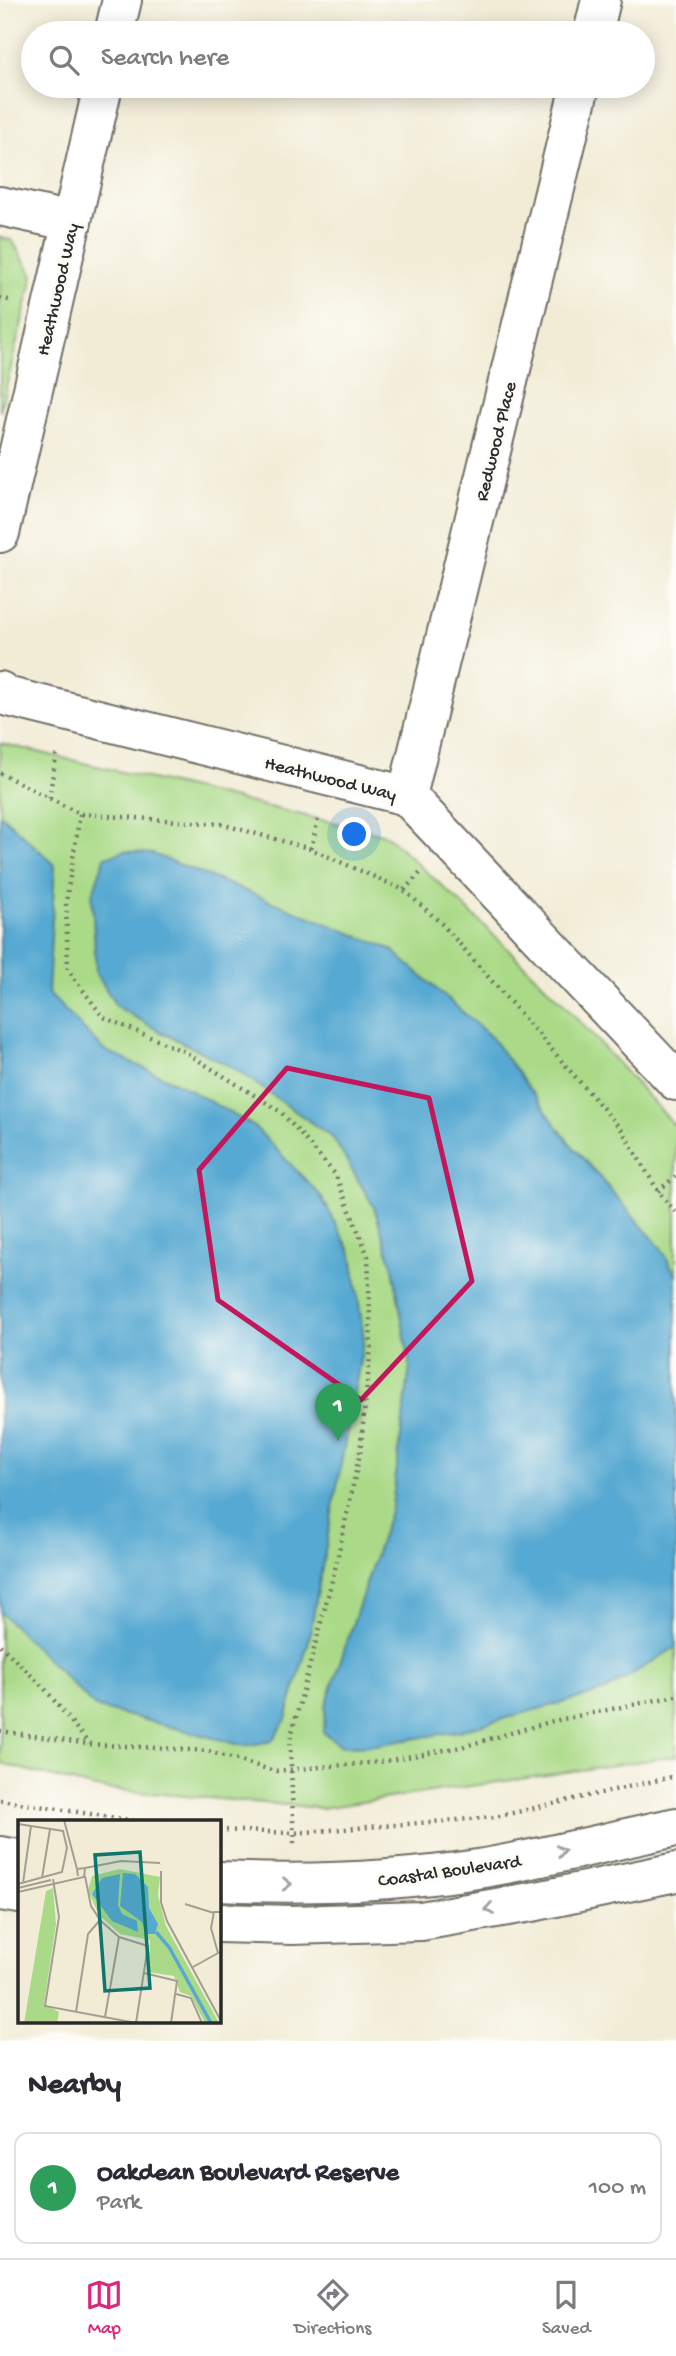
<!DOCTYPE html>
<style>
:root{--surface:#fff;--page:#f2f2f3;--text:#2b2b33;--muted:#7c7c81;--line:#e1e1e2;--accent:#db2777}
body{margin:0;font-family:"Gochi Hand",sans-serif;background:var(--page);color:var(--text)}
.you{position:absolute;left:355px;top:835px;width:24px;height:24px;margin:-18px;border:5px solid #fff;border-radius:50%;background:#1a73e8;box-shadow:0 0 0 10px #1a73e833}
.badge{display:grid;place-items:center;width:46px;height:46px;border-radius:50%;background:var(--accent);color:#fff;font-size:23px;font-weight:700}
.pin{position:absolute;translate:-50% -58px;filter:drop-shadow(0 2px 4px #0008)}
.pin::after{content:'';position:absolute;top:37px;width:24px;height:21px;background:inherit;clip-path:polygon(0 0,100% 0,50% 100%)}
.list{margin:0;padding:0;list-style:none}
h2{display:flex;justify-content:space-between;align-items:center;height:91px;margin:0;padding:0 28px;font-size:30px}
h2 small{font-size:23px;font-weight:400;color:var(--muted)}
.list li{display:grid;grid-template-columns:46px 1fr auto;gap:21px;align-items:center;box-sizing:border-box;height:112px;margin:0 14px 14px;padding:0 14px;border:2px solid var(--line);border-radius:14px}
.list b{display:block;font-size:26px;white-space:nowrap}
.list p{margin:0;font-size:23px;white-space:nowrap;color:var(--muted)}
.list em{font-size:23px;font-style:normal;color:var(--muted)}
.icon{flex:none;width:38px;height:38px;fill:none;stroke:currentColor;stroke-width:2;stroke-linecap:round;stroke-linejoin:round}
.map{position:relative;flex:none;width:676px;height:2041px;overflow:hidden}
.search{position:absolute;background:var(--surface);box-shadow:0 4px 18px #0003;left:21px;right:21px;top:21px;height:77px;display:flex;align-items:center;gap:18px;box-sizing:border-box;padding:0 24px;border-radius:38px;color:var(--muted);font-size:26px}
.sheet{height:217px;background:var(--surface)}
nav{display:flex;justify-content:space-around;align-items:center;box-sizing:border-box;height:98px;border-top:2px solid var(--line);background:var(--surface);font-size:19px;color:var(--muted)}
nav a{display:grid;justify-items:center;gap:4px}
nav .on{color:var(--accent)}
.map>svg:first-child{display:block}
.green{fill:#aada88;stroke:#6a825a;stroke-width:2}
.water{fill:#57a9d2;stroke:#416a7e;stroke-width:2}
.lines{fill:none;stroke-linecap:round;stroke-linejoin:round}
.street-casing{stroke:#716f67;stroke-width:42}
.secondary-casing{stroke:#716f67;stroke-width:42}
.path{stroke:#716f67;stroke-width:4.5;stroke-dasharray:2 5;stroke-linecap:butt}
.street{stroke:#fff;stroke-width:38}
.secondary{stroke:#fff;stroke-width:38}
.oneway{stroke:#a0a0a0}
.marked{fill:none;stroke:#c2185b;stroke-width:5;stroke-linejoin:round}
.labels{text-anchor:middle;stroke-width:7;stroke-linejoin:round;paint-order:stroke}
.street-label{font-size:19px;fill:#2b2b2b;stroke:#fdfcf7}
.inset-river{fill:none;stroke:#57a9d2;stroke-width:3.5}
.inset-road{fill:none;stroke:#a29f92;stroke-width:2}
.view{fill:#0f766e;fill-opacity:0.15;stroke:#0f766e;stroke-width:3.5}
.inset-edge{fill:none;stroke:#2b2b2b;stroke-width:3.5}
</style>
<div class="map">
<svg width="676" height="2041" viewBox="0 0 676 2041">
<rect width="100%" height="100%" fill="#fdfcf7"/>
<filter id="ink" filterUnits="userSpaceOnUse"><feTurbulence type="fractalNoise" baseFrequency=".0143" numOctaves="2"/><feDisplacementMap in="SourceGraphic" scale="14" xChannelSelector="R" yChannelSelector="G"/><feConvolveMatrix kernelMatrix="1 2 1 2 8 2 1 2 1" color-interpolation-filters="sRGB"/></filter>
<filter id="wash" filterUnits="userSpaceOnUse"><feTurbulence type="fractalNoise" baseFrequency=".00686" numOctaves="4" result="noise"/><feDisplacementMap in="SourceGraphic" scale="28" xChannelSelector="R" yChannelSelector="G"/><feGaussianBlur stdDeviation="1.57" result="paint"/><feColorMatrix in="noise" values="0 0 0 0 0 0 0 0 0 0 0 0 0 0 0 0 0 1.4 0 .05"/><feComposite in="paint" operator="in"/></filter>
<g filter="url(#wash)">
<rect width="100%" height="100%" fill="#f2ecd6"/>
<g class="green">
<path d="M 0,237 L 12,240 L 33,276 L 0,412 Z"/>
<path d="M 0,743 L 386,835 L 464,906 L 562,1002 L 676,1127 L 676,1756 L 321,1808 L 95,1788 L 0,1763 Z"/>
</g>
<g class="water">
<path d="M 0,814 L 55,865 L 48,993 L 104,1050 L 179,1084 L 255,1127 L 321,1196 L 352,1254 L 364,1339 L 308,1644 L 286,1719 L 272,1741 L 244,1746 L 95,1707 L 0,1612 Z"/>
<path d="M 124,851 L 153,854 L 391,949 L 491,1037 L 568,1141 L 661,1248 L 676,1275 L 676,1647 L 605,1691 L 458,1731 L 376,1745 L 342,1746 L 323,1732 L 326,1705 L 392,1505 L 410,1366 L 393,1268 L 374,1207 L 333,1138 L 234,1068 L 161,1032 L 116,1006 L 96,972 L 92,895 L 105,857 Z"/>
</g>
</g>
<g filter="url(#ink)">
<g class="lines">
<defs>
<g id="street">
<path d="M 114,33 L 122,0"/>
<path d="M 593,33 L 601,0"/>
<path d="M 0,206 L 72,222"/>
<path d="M 0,533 L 103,86"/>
<path d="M 0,691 L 1,695 L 407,796 L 676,1081"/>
<path d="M 407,796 L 580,86"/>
</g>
<g id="secondary">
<path d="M 0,1856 L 19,1859"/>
<path d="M 219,1881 C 306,1885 392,1882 478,1869 C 545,1858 610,1841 676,1827"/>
<path d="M 0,1891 L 19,1894"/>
<path d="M 219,1923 L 292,1925 L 421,1921 L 537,1901 L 676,1872"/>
</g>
</defs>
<use href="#street" class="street-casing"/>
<use href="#secondary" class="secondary-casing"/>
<g class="path">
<path d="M 0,298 L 13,301"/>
<path d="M 0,773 L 80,814 L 221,824 L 311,849 L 404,890 L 443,925 L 621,1129 L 658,1191 L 676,1213"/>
<path d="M 49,798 L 57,751"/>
<path d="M 80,814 L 66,902 L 68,970 L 103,1017 L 185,1052 L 281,1112 L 335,1174 L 368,1256 L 371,1347 L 360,1453 L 335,1569 L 290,1740 L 294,1845"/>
<path d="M 311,849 L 319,815"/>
<path d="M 404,890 L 423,870"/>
<path d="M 658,1191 L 676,1176"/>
<path d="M 0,1645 L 45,1689 L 89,1744"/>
<path d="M 0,1731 L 89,1744 L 208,1751 L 274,1771 L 380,1762 L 461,1747 L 553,1721 L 676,1696"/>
<path d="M 0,1800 L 142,1822"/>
<path d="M 219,1830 L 293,1833 L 495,1817 L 676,1776"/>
</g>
<use href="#street" class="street"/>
<use href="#secondary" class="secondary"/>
</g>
<defs><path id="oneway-chevron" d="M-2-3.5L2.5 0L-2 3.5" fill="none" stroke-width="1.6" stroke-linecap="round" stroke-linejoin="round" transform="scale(1.75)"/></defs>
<g class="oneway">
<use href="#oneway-chevron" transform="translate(561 1851) rotate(-12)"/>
<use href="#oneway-chevron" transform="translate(287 1884) rotate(1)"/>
<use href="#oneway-chevron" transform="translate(489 1909) rotate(170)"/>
</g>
</g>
<path class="marked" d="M 287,1068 L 429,1098 L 472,1281 L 361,1400 L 218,1300 L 199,1170 Z"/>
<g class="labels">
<g class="street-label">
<text transform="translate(56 289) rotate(-77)" y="7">Heathwood Way</text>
<text transform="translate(494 441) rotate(-76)" y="7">Redwood Place</text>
<text transform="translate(331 777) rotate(14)" y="7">Heathwood Way</text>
<text transform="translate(449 1869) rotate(-8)" y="7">Coastal Boulevard</text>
</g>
</g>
<g transform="translate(18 1820)">
<rect width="203" height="203" fill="#f2ecd6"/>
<path d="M 102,49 L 142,57 L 140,75 L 148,106 L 201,203 L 187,203 L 173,176 L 162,172 L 156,156 L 130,152 L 132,120 L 102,114 L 81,95 L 70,71 L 74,56 ZM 35,68 L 38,104 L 26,184 L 41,192 L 39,203 L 6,203 L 28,71 Z" fill="#aada88"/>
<path d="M 105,53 L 117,54 L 130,67 L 131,88 L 140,104 L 137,114 L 128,114 L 124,102 L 102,86 ZM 102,54 L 100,85 L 104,94 L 119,101 L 120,112 L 94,101 L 74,74 L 84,58 Z" fill="#57a9d2"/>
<path class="inset-river" d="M 138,112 L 151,127 L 193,203"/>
<path class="inset-road" d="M 46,0 L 59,49M 0,4 L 45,11 L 49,28 L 44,52 L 0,64M 67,48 L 103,41 L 142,43M 143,51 L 143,82 L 149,101 L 203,201M 67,56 L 73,86 L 82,100 L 101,117 L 130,126 L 118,203M 24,58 L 32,9M 35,59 L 41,97 L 27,186 L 118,203M 5,63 L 13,6M 0,68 L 33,60M 0,72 L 66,57 L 67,48 L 59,49 L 60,56M 167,84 L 196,93M 200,133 L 193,108 L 196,92 L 203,92M 175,147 L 202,132M 126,153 L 159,161 L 153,203M 158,174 L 173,178 L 184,203M 58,192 L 70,114 L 82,100M 87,197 L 101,117"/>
<path class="view" d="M 122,32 L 132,168 L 87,171 L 77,35 Z"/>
<rect width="203" height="203" class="inset-edge"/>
</g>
</svg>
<div class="you"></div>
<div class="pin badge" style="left:338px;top:1441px;background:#2e9e5b">1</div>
<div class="search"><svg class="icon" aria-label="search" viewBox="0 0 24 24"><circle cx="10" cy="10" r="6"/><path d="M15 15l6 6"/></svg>Search here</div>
</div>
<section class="sheet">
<h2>Nearby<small></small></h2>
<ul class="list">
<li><span class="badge" style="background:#2e9e5b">1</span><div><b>Oakdean Boulevard Reserve</b><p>Park</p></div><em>100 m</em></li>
</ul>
</section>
<nav>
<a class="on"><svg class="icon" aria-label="map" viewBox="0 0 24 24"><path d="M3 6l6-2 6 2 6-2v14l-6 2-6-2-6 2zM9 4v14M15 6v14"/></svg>Map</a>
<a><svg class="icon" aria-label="directions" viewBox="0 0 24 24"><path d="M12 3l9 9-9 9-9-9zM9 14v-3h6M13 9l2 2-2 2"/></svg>Directions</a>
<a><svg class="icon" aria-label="saved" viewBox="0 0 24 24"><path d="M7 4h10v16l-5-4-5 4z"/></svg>Saved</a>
</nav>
